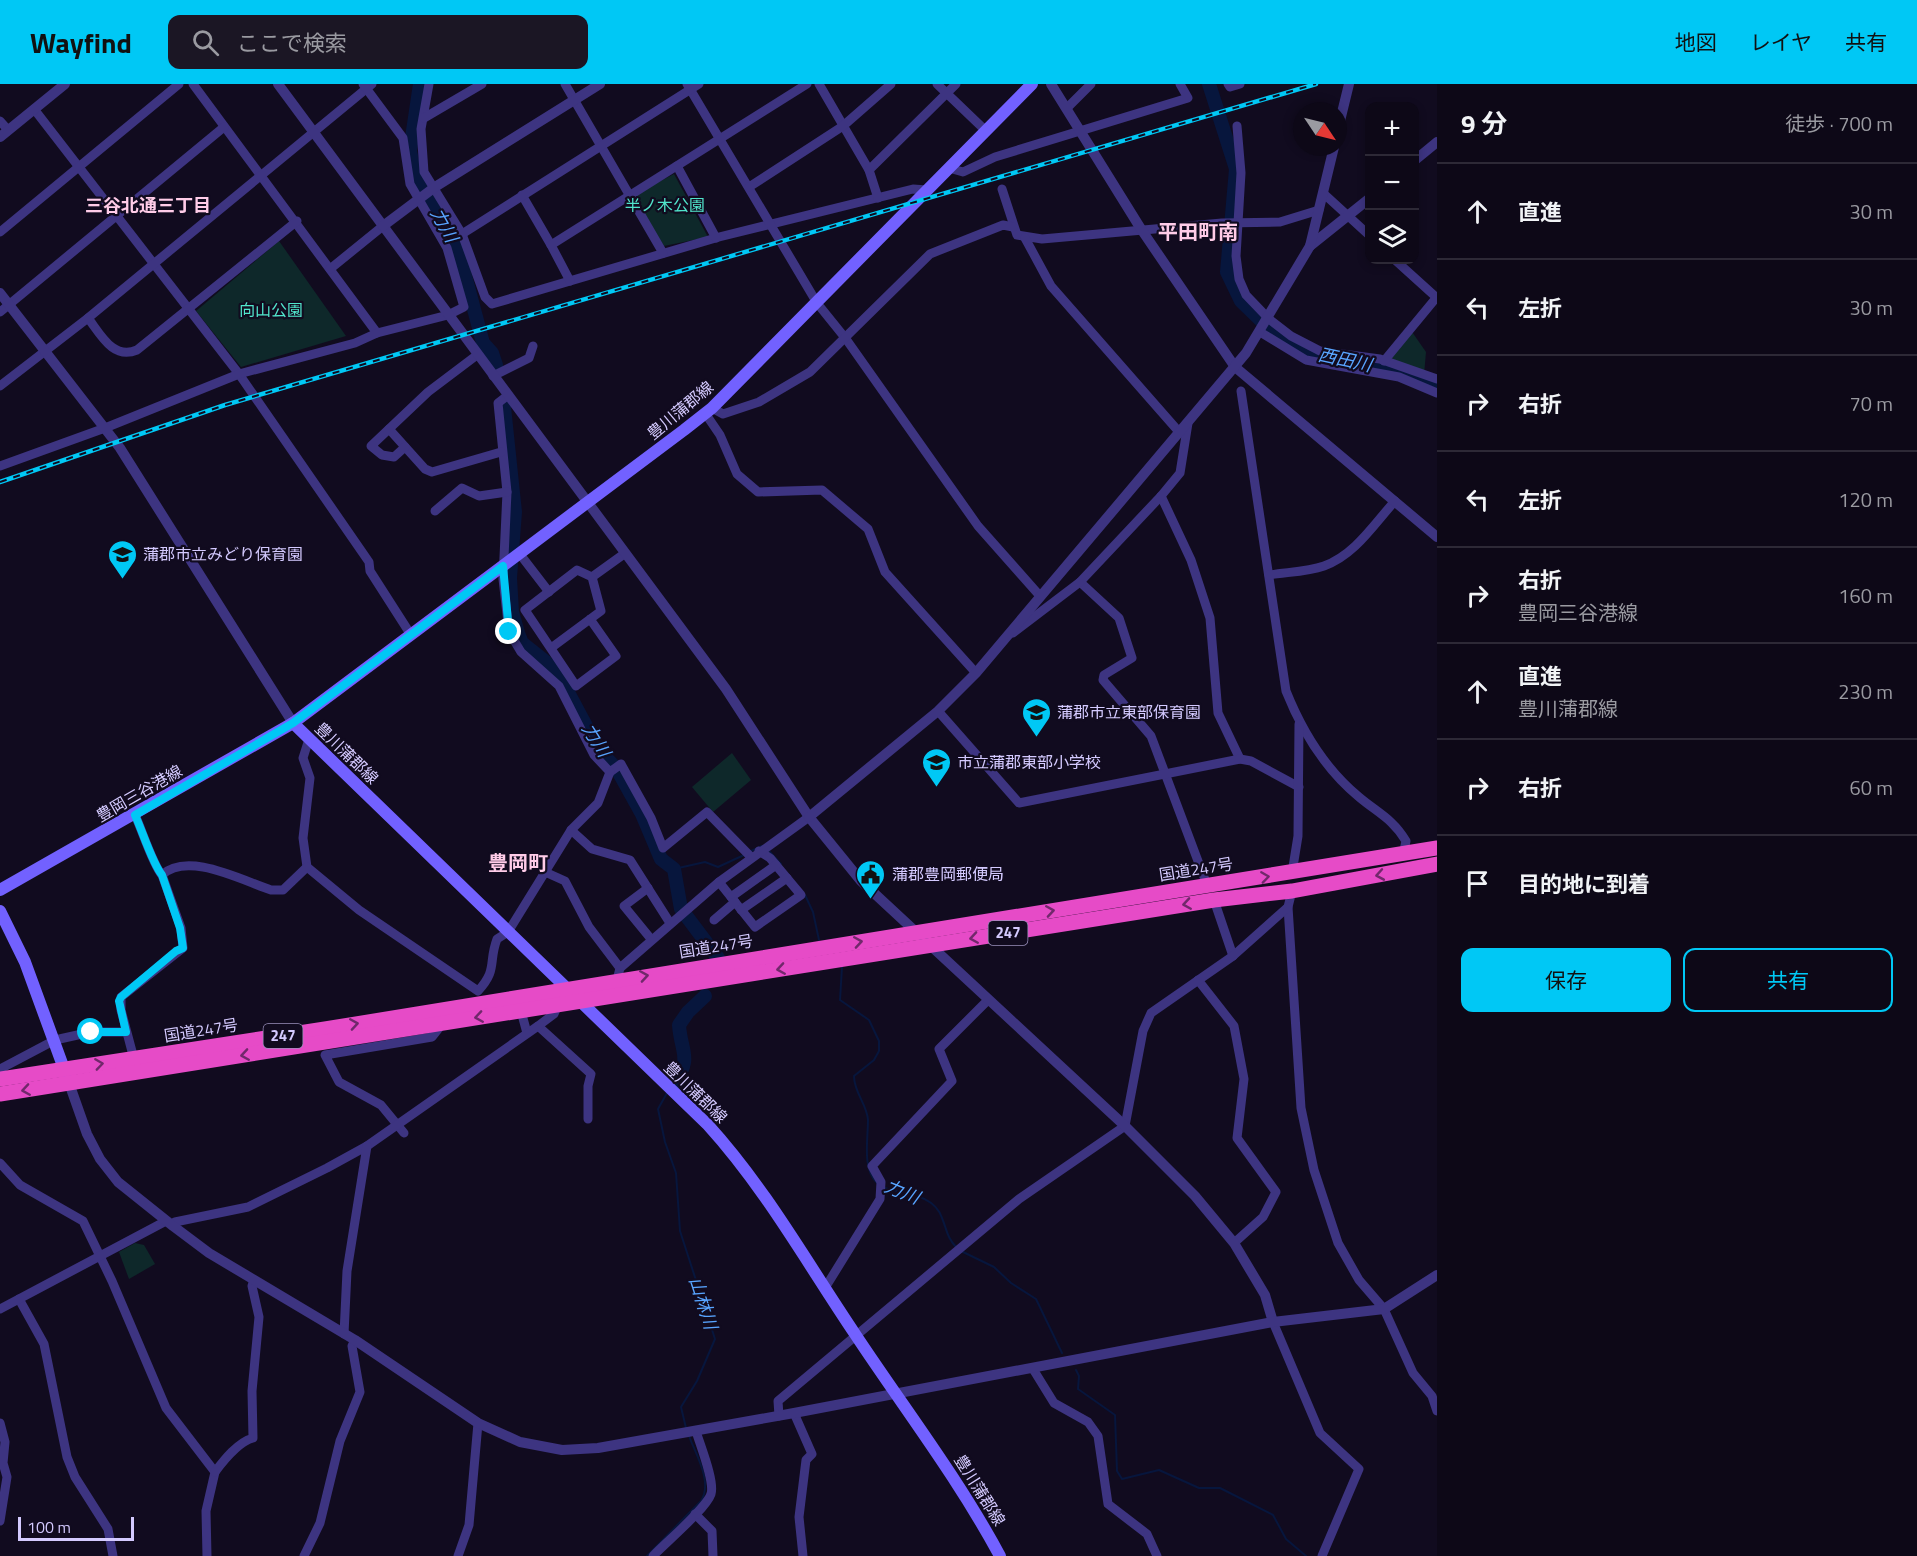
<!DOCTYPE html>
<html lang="ja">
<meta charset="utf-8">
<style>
:root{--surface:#0d0817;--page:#1b1624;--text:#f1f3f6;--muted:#9a9aa1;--line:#2d2936;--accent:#00c8f5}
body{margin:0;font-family:"Titillium Web","Noto Sans JP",sans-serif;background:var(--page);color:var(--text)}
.controls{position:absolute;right:18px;top:18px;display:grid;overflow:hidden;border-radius:12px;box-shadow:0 3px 9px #0003}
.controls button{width:54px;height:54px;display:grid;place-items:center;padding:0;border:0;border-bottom:2px solid var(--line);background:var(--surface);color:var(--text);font:30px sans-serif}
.compass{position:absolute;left:1293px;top:18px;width:54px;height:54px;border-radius:50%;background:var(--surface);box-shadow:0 3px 9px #0003;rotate:125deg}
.scale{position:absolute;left:18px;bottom:15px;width:116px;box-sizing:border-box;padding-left:6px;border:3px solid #d4caff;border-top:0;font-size:16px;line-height:21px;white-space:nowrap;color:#d4caff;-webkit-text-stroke:4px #110b1f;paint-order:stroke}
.stop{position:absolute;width:18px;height:18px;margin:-14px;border:4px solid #00c8f5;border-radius:50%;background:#fff}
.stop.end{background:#00c8f5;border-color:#fff;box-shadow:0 2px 6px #0008}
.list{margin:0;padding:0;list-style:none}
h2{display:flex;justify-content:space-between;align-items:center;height:78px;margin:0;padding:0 24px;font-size:26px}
h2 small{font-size:20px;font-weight:400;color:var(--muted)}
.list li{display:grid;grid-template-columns:39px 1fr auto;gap:18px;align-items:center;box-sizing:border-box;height:96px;padding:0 24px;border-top:2px solid var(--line)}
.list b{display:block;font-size:22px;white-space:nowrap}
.list p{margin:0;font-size:20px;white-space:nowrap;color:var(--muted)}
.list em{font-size:20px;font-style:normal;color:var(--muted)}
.actions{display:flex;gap:12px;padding:18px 24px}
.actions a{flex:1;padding:14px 0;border:2px solid var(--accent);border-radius:12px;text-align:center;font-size:21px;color:var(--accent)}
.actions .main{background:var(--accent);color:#111}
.icon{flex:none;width:33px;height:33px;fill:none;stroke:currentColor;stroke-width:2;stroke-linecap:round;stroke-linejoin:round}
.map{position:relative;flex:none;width:1437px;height:1472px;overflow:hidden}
header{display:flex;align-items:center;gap:36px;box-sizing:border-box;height:84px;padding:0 30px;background:var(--accent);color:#111}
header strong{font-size:28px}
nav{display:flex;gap:33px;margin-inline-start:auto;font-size:21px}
.search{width:420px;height:54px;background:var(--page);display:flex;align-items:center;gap:15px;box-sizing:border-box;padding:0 21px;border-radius:12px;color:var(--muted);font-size:22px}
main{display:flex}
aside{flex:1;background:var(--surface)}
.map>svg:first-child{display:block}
.green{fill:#0e282a}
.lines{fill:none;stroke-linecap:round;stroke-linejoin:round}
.stream{stroke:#07163d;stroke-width:2}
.river{stroke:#07163d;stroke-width:14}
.minor{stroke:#3d3481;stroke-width:9}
.tertiary{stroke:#3d3481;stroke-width:10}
.secondary{stroke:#7261ff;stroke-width:12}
.trunk{stroke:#e64bc7;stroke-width:15}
.rail-casing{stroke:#00c8f5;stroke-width:4.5}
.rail{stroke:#110b1f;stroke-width:2;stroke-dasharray:7;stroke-linecap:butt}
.oneway{stroke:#71286b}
.route{stroke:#00c8f5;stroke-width:8}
.labels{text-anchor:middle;stroke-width:4.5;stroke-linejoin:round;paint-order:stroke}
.shield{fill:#110b1f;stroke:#9a91bc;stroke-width:1.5}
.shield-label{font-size:15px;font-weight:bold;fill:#d4caff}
.park-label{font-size:16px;fill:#51e4cb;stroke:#110b1f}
.street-label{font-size:16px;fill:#d4caff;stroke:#110b1f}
.poi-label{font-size:16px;fill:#d4caff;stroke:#110b1f;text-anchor:start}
.neighbourhood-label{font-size:18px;font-weight:bold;fill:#ffcce8;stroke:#110b1f}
.water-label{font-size:18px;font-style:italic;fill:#58a4ff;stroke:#110b1f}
.quarter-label{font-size:20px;font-weight:bold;fill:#ffcce8;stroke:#110b1f}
</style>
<header>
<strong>Wayfind</strong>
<div class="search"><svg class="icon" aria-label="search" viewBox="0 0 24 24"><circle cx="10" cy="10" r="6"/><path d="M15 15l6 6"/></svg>ここで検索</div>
<nav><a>地図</a><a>レイヤ</a><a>共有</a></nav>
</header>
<main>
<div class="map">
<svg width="1437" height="1472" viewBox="0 0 1437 1472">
<rect width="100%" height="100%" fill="#110b1f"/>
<g class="green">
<path d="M 674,90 L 708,153 L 664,162 L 632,112 Z"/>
<path d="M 279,157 L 346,252 L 241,283 L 196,227 Z"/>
<path d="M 1410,245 L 1426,268 L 1424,291 L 1384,277 Z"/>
<path d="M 732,669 L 751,696 L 713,728 L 692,703 Z"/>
<path d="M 135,1159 L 144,1161 L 155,1180 L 129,1195 L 119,1168 Z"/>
</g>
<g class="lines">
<g class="stream">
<path d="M 769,767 L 781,780"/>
<path d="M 749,768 L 762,762"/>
<path d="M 674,785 L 705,778 L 718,783 L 744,771"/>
<path d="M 805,811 L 813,828 L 819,856"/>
<path d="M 842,883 L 840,916 L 869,936 L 879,957 L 879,967 L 874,976 L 854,992 C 854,1009 867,1020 868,1036 C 868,1055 862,1085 877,1099"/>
<path d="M 667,1009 L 658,1025 L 665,1058 L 676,1089 L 680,1147 L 715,1255 L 697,1297 L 681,1323 L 686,1344"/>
<path d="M 885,1104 C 904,1110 934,1110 942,1134 C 947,1146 947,1154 957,1164"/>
<path d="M 961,1167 L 994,1183 L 1011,1199 L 1036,1215 L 1062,1269"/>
<path d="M 1076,1286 L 1079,1292 L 1078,1305 L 1115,1331 L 1117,1387 L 1122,1395 L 1159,1386 L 1199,1404 L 1220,1404 L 1273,1431 L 1286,1455 L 1306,1472"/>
<path d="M 647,1472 L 701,1417 C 713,1398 696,1371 689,1352"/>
</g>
<g class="river">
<path d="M 420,0 L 410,67 L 416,95 L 433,117 L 459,169 L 483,259 L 492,269 L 496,281"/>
<path d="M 1209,0 L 1236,85 L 1227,188 L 1241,217 L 1276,251 L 1319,273 L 1398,286 L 1437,302"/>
<path d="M 504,323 L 515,428 L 510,494 L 512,528 L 518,549 L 522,559 L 546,578 L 562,597 L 600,668 L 617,685 L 642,730 L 661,775 L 674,785 L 681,825 L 718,874"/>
<path d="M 673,1000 C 693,974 681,969 679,941 L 688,928 L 705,912"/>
</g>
<g class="minor">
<path d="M 193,0 L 377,249"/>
<path d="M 429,0 L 421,45 L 424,88 L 462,150 L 485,213 L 492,220 L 719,153 L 913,105 L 927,106"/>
<path d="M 565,0 L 663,169"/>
<path d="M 687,0 L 817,219 L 846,255 L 978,442 L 1040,512"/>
<path d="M 819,0 L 869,86 L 878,114"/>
<path d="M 937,0 L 986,47"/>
<path d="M 1228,0 L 1230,3 L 1240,0"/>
<path d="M 1067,24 L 1091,0"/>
<path d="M 34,25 L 239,290 L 369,478 L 370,487 L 411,551"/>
<path d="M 424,34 L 482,0"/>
<path d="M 0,37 L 8,46"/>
<path d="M 1237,42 L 1241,89 L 1236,172 L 1239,195 L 1246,211 L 1269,235 L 1291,252 L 1320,267 L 1380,275 L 1437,295"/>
<path d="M 677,82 L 716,154"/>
<path d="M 949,84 L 963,88 L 995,73 L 1188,14 L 1180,0"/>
<path d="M 869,86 L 956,0"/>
<path d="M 749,103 L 843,42 L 891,0"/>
<path d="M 1002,105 L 1017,151 L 1042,155 L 1222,139 L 1280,138 L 1319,126"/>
<path d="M 1323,109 L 1370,152"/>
<path d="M 522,111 L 551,161"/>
<path d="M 0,148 L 179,0"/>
<path d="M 462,150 L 699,0"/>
<path d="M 1025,154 L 1051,202 L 1180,349"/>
<path d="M 1395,176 L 1437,214"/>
<path d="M 330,185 L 383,142"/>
<path d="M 570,197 L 551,161 L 807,0"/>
<path d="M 0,228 L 224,43"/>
<path d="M 88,234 C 101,251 113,276 137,266 L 297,137"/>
<path d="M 1260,248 L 1306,276 L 1399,293 L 1437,309"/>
<path d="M 1384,277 L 1436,214"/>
<path d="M 493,292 L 529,274 L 533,262"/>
<path d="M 0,302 L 88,234 L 372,0"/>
<path d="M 1241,307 L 1286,607 C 1302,647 1325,685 1359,713 C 1378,729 1393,735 1406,757 L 1403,771"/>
<path d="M 507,312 L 498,319 L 507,408 L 503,495 L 509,548 L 521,568 L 559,602 L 594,671 L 610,688 L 621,680 L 651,734 L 663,764 L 707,728 L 751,773"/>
<path d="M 712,324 L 723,330 L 759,318 L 810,288 L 930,170 L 1003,141 L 1013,143"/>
<path d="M 705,329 L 720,351 L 737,390 L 758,408 L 822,406 L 868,445 L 885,488 L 976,589"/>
<path d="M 389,345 L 425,385 L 432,388 L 501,368"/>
<path d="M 405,363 L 394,373 L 382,371 L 371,362 L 428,308 L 477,271"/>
<path d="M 0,382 L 105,344 L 239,290 L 355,259 L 377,249 L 448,231 L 464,223 L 447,164 L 410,100 L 403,54 L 363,0"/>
<path d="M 1161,412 L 1191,476 L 1210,534 L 1218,629 L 1240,675"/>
<path d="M 435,427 L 462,404 L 479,412 L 507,408"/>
<path d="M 519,469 L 549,508"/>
<path d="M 1269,491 C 1287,488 1307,488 1324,482 C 1355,471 1374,440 1395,417"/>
<path d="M 592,493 L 624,470"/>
<path d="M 1080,498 L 1119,534 L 1132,574 L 1104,591 L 1103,596 L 1151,652 L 1207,801"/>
<path d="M 1013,549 L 1080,498 L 1161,412 L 1180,389 L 1188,339"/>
<path d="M 551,564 L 601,527 L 592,493 L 577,486 L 525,526 L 576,602 L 616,572 L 590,535"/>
<path d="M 938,627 L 1019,719 L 1240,675 L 1251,677 L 1299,703"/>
<path d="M 309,655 L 303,674 L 310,694 L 303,754 L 307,783 L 359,826 L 478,907 C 498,885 488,879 497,855 L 508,848 L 571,746 L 598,719 L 610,688"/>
<path d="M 571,746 L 592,765 L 630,776 L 670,839"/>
<path d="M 545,788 L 565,797 L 589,843 L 620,884"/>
<path d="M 1292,789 L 1298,752 L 1299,640"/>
<path d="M 162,791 C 187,767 241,796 271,806 L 283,806 L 307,783"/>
<path d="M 719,798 L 755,843 L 801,811 L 770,774 L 759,767"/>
<path d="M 648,804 L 624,822 L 651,855"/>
<path d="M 1292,807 L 1288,823 L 1301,1024 L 1314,1086 L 1338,1159 L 1359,1196 L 1384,1225 L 1413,1289 L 1432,1312 L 1437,1327"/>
<path d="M 731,813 L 776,781"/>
<path d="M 1214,816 L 1233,872"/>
<path d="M 741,826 L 787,794"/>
<path d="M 714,836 L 735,818"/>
<path d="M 617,896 L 620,884 L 719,798 L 809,733"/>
<path d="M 1198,896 L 1234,942 L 1244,995 L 1237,1054 L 1276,1108 L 1263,1133 L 1234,1159"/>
<path d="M 521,927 L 527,949"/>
<path d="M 538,942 L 591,990 L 588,1002 L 588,1035"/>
<path d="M 134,975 L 121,926 L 121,913 L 183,864 L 181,844 L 162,791 C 153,781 142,746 135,731"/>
<path d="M 0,985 L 55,956 L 91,948 L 126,948"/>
<path d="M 404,1049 L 381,1021 L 339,998 L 325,971 L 432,953 L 443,939"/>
<path d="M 0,1079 L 20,1101 L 83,1137 L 112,1197 L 166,1324 L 215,1388 L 206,1427 L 207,1472"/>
<path d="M 173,1142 L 175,1138 L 248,1123 L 327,1084 L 367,1062 L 538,942 L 554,930 L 558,921"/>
<path d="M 825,1204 L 880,1115 L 881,1098 L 872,1082 L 952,997 L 939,965 L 987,917"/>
<path d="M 19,1215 L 44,1260 L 67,1373 L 75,1393 L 108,1445 L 113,1472"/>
<path d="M 0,1225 L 166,1137"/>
<path d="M 1273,1238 L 1320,1349 L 1359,1385 L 1322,1472"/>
<path d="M 344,1250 L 347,1187 L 367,1062"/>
<path d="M 1033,1285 L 1054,1319 L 1088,1338 L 1098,1352 L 1108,1420 L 1147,1450 L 1157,1472"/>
<path d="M 794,1329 L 812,1370 L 806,1376 L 799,1433 L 803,1472"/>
<path d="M 779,1332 L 778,1317 L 1019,1115 L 1125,1042 L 1143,947 L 1151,929 L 1233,872 L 1288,823"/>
<path d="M 0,1339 L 5,1358 L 3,1379 L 7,1393 L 0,1437"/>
<path d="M 215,1388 C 224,1376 238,1358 253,1354 L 252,1307 L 259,1233 L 252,1202 L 254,1196"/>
<path d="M 695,1430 L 712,1447 L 713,1472"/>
<path d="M 304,1472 L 320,1439 L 340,1357 L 360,1308 L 352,1262 L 355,1256"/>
<path d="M 458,1472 L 469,1441 L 478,1339"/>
<path d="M 653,1472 C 665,1459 706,1425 711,1410 C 715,1397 700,1361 696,1347"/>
</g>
<g class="tertiary">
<path d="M 278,0 L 726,605 L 809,733 L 861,797 L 1125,1042 L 1195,1112 L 1234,1159 L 1265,1211 L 1273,1238"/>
<path d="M 1051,0 L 1141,145 L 1235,283 L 1437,453"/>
<path d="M 1338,45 L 1349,0"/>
<path d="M 0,53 L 65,0"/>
<path d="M 1414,77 L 1437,58"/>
<path d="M 383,142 L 435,103 L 600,0"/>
<path d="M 1310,162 L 1370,114"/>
<path d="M 0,209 L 120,364 L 293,639"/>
<path d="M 809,733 L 938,627 L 976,589 L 1246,269 L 1310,162 L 1334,63"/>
<path d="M 69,999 L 87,1050 L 100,1075 L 118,1098 L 173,1142 L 209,1169 L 355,1256 L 478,1339 L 520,1358 L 562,1366 L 598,1364 L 794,1329 L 1273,1238 L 1384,1225 L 1437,1191"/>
</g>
<g class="secondary">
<path d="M 293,639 L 708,1041 C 766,1105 807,1179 855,1250 C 904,1324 958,1394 1000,1472"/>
<path d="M 0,806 L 293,639 L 684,346 L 712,324 L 1032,0"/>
<path d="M 0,827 L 25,878 L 67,993"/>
</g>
<g class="trunk">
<path d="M 0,995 L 325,945 L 1437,764"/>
<path d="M 0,1010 L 1214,816 L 1292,807 L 1437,780"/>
</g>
<defs>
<path id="rail" d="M 0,398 L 225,321 L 1316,0"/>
</defs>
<use href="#rail" class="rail-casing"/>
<use href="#rail" class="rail"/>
</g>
<defs><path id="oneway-chevron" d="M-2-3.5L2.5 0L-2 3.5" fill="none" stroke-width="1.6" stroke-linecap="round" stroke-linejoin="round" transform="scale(1.5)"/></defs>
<g class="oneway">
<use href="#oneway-chevron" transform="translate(1380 791) rotate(170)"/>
<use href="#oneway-chevron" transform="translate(1265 793) rotate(-8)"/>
<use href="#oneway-chevron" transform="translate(1187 820) rotate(171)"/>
<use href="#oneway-chevron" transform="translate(1050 827) rotate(-9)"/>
<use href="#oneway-chevron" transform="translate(974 854) rotate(171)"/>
<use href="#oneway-chevron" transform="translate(858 858) rotate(-9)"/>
<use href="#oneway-chevron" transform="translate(781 885) rotate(171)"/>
<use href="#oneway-chevron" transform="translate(644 892) rotate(-9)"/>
<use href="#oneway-chevron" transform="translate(479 933) rotate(171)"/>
<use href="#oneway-chevron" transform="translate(354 940) rotate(-9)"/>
<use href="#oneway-chevron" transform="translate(245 971) rotate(171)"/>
<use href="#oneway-chevron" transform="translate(99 980) rotate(-8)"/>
<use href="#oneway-chevron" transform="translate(26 1006) rotate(171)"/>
</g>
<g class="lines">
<path class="route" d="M 91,948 L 126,948 L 119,917 L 121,913 L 176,867 L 183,864 L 180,844 L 162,791 C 153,781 142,746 135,731 L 293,639 L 503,482 L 509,548"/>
</g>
<defs>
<symbol id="school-pin" viewBox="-11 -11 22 30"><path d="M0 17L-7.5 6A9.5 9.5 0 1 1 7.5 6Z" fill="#00c8f5" stroke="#110b1f"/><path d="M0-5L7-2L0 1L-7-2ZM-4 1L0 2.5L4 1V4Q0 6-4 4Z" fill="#111"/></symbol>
<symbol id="civic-pin" viewBox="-11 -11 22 30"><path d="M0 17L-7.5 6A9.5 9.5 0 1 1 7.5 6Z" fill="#00c8f5" stroke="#110b1f"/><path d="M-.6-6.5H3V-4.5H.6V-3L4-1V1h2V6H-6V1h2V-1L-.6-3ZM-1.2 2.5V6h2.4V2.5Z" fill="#111"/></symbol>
</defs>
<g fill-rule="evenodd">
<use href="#school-pin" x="106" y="454" width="33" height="45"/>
<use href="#school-pin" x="1020" y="612" width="33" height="45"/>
<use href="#school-pin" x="920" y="662" width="33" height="45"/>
<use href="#civic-pin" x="854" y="774" width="33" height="45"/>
</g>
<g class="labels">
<g class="shield">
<rect x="988.5" y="837" width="39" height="24" rx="4.5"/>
<rect x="263.5" y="940" width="39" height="24" rx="4.5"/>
</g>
<g class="shield-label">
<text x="1008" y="854">247</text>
<text x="283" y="957">247</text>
</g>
<g class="park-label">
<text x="665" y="127">半ノ木公園</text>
<text x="271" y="232">向山公園</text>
</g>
<g class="street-label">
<text transform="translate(680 326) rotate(-40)" y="6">豊川蒲郡線</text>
<text transform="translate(347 669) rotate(44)" y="6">豊川蒲郡線</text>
<text transform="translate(139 709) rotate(-30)" y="6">豊岡三谷港線</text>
<text transform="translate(1196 785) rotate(-9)" y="6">国道247号</text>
<text transform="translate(716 862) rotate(-9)" y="6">国道247号</text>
<text transform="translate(201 946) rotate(-9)" y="6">国道247号</text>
<text transform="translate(696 1008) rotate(44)" y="6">豊川蒲郡線</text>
<text transform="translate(980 1406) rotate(58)" y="6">豊川蒲郡線</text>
</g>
<g class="poi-label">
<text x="143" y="476">蒲郡市立みどり保育園</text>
<text x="1057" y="634">蒲郡市立東部保育園</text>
<text x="957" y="684">市立蒲郡東部小学校</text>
<text x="892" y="796">蒲郡豊岡郵便局</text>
</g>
<g class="neighbourhood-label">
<text x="148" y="128">三谷北通三丁目</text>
</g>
<g class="water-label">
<text transform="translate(444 141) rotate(61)" y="6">力川</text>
<text transform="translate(1345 276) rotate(12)" y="6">西田川</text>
<text transform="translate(596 656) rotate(58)" y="6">力川</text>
<text transform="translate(902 1108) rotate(22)" y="6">力川</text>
<text transform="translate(703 1219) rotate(72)" y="6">山林川</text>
</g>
<g class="quarter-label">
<text x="1198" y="155">平田町南</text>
<text x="518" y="786">豊岡町</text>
</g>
</g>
</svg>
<div class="controls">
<button>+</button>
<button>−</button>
<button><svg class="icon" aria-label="layers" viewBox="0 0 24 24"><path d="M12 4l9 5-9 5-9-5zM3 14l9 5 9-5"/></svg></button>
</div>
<svg class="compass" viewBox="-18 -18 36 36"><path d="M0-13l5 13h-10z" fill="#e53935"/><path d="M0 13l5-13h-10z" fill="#9a9aa1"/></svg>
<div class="scale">100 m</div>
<div class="stop" style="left:91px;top:948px"></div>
<div class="stop end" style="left:509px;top:548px"></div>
</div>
<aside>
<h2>9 分<small>徒歩 · 700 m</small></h2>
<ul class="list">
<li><svg class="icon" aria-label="ahead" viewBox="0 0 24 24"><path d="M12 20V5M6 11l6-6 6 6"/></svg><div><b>直進</b></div><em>30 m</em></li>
<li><svg class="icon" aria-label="left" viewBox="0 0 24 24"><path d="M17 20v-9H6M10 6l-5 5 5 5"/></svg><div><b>左折</b></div><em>30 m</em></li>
<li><svg class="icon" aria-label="right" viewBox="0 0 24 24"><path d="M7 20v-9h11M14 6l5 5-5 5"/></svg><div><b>右折</b></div><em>70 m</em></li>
<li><svg class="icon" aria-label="left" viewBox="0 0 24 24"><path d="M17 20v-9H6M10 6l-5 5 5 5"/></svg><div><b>左折</b></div><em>120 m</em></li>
<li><svg class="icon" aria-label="right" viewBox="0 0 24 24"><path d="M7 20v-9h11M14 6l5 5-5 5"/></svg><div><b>右折</b><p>豊岡三谷港線</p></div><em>160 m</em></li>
<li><svg class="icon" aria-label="ahead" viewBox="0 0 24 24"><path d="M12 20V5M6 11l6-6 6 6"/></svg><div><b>直進</b><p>豊川蒲郡線</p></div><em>230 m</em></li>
<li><svg class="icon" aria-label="right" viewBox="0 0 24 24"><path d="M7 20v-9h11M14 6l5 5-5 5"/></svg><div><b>右折</b></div><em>60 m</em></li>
<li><svg class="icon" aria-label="arrive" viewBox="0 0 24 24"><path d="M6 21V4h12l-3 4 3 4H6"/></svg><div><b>目的地に到着</b></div></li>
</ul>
<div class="actions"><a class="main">保存</a><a>共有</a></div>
</aside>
</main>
